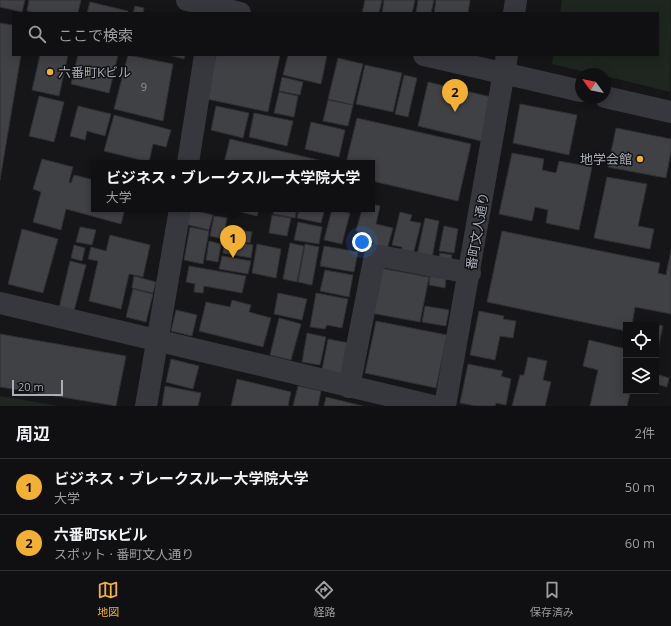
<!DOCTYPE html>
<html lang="ja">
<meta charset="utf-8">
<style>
:root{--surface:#101012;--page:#19191b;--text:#f1f3f6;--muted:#9c9d9f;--line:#303032;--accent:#f2b134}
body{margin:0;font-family:"Open Sans","Noto Sans JP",sans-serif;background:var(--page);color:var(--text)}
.controls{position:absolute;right:12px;bottom:12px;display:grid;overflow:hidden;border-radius:0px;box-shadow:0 2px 10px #0003}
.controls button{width:36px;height:36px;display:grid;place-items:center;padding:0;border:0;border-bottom:1px solid var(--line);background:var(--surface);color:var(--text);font:20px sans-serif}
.compass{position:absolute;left:575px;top:68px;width:36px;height:36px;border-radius:50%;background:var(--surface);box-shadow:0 2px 10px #0003;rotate:303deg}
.scale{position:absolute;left:12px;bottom:10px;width:51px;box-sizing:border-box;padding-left:4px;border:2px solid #a8adb8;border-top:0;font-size:11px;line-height:14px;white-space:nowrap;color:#a8adb8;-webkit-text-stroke:3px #111113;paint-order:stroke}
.you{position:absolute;left:362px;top:242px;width:14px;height:14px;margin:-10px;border:3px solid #fff;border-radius:50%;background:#1a73e8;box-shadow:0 0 0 6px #1a73e833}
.badge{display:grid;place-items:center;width:26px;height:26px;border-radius:50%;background:var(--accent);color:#111;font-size:13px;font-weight:700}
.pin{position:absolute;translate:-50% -33px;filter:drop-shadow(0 1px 2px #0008)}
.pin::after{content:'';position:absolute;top:21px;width:14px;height:12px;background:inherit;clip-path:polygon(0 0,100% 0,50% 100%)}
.popup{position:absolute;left:91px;top:160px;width:284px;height:52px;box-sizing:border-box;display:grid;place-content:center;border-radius:0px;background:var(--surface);filter:drop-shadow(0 1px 3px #0005);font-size:13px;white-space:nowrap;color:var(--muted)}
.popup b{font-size:15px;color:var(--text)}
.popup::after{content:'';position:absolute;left:50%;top:100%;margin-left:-8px;border:8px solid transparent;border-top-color:var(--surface)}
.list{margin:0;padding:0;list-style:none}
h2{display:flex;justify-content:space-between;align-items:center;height:52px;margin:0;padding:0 16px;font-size:17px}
h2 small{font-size:13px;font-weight:400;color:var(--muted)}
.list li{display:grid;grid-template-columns:26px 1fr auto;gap:12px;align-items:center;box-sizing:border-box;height:56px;padding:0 16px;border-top:1px solid var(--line)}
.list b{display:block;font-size:15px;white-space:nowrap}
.list p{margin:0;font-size:13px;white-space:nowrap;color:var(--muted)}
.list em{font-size:13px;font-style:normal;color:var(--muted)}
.icon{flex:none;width:22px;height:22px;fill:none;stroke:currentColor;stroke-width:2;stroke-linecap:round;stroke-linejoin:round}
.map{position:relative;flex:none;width:671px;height:406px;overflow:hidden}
.search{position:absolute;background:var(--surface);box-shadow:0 2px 10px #0003;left:12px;right:12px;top:12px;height:44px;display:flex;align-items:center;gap:10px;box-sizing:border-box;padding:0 14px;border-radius:0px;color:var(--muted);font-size:15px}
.sheet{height:164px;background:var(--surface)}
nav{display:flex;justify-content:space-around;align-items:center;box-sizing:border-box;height:56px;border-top:1px solid var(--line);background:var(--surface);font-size:11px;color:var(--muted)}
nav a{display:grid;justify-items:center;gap:2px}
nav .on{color:var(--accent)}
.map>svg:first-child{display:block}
.green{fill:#1e261f}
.building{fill:#404145;stroke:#303034}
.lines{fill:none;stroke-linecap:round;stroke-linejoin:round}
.minor{stroke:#37383d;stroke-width:22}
.poi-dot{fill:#f2b134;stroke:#111113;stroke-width:1.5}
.labels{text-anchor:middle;stroke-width:3;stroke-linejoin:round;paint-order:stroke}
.number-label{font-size:11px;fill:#8e929b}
.poi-label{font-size:13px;fill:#a8adb8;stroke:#111113;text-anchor:start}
.street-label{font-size:13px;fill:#a8adb8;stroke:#111113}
</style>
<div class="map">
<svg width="671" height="406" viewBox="0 0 671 406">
<rect width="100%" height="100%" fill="#161618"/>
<g class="green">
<path d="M 562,0 L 671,0 L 670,92 L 605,76 L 605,74 L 595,74 L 552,64 L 553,55 L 658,55 L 658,13 L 560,13 Z"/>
<path d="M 0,396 L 59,406 L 0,406 Z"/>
</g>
<g class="building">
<path d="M 0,0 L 25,0 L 22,12 L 0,7 Z"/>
<path d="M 29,0 L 81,0 L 78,13 L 36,13 L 27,11 Z"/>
<path d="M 365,0 L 382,0 L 379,13 L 362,13 Z"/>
<path d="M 384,0 L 415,0 L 412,13 L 382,13 Z"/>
<path d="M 418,0 L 434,0 L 431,13 L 416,13 Z"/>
<path d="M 436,0 L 470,0 L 468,13 L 434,13 Z"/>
<path d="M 90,2 L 128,11 L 128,13 L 87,13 Z"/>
<path d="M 135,6 L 144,8 L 143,13 L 133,13 Z"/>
<path d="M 0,23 L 13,25 L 13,55 L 21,55 L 0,180 Z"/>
<path d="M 40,55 L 68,55 L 59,96 L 32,90 Z"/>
<path d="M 78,55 L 118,55 L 109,93 L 71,84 Z"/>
<path d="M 128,55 L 173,64 L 163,121 L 114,109 Z"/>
<path d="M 168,55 L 185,55 L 184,59 Z"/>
<path d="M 216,55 L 280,55 L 268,112 L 207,99 Z"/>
<path d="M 288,55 L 327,55 L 321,84 L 283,75 Z"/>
<path d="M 338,58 L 363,64 L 353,105 L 328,99 Z"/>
<path d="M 365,65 L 402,73 L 393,112 L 356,104 Z"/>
<path d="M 404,75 L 417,78 L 408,117 L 395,114 Z"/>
<path d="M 282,77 L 303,82 L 300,95 L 279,91 Z"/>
<path d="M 428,82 L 491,97 L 481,141 L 418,126 Z"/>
<path d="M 279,92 L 298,96 L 294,117 L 274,113 Z"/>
<path d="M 39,96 L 64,102 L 54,142 L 29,136 Z"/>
<path d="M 328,100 L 353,105 L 348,126 L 323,121 Z"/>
<path d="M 520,104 L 577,115 L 569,155 L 513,143 Z"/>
<path d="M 78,106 L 111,114 L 105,136 L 87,131 L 85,140 L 70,136 Z"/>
<path d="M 216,106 L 249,113 L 243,138 L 211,130 Z"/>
<path d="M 254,113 L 293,121 L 287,146 L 249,137 Z"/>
<path d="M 114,115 L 171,130 L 166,147 L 153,144 L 149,162 L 104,151 Z"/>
<path d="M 357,118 L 471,144 L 458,201 L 372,181 L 372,163 L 346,163 Z"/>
<path d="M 311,122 L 345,130 L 339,157 L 305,149 Z"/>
<path d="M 616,128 L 671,139 L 671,151 L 666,178 L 608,167 Z"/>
<path d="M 230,139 L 331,163 L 224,163 Z"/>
<path d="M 512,153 L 544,159 L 542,170 L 556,173 L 559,161 L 592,167 L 579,230 L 546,223 L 548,210 L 535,207 L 532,221 L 499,214 Z"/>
<path d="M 42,159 L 73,167 L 69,182 L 71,183 L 74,175 L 94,180 L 94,209 L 125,209 L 121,224 L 66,209 L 61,230 L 33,222 L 41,192 L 33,189 Z"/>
<path d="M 607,177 L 647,184 L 638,226 L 654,229 L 650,249 L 594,238 Z"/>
<path d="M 372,204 L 380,206 L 376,224 L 393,228 L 386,253 L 373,249 L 374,243 L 368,241 L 369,234 L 356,231 L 362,209 L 372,209 Z"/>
<path d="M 188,209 L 213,215 L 209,230 L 185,224 Z"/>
<path d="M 229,209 L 259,209 L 257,216 Z"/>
<path d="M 274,209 L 297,209 L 295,218 L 273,214 Z"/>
<path d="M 299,209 L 324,212 L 321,223 L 297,218 Z"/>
<path d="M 332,209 L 350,213 L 342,244 L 324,240 Z"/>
<path d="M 400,212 L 412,215 L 410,221 L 421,223 L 413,255 L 401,253 L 402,247 L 392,245 Z"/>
<path d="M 272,215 L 291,218 L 287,236 L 269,233 Z"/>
<path d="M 214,216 L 227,218 L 223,239 L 210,236 Z"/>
<path d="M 425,218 L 439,221 L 432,258 L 417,255 Z"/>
<path d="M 298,222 L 322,227 L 319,244 L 294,240 Z"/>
<path d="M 444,226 L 458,229 L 454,253 L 439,251 Z"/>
<path d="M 80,227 L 96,230 L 92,245 L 76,242 Z"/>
<path d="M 190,227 L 209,231 L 203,264 L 184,260 Z"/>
<path d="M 22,229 L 58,239 L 43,293 L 8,284 Z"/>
<path d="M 239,230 L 252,232 L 250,243 L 237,241 Z"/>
<path d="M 502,231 L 660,263 L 658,273 L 666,275 L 671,250 L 671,314 L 635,307 L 632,325 L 626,325 L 626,331 L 487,302 Z"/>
<path d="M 110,235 L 150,245 L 143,277 L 129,274 L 121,309 L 89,301 L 98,261 L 88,259 L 91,247 L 106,251 Z"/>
<path d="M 225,240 L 253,245 L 251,258 L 223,253 Z"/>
<path d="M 209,241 L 221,244 L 218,262 L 206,260 Z"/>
<path d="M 290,243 L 304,246 L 297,282 L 283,279 Z"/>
<path d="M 257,244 L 281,249 L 276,278 L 252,273 Z"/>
<path d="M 305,244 L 319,247 L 312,285 L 298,282 Z"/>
<path d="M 74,245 L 85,248 L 82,261 L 71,258 Z"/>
<path d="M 324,246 L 358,252 L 354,272 L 320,266 Z"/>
<path d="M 440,253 L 452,255 L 450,266 L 438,264 Z"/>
<path d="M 222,256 L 251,261 L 248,274 L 219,269 Z"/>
<path d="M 70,261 L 86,265 L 74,311 L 59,308 Z"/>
<path d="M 189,266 L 246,276 L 242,293 L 204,286 L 203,293 L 194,292 L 195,284 L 186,282 Z"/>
<path d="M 380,268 L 429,277 L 420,322 L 371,313 Z"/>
<path d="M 325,270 L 353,275 L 349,297 L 320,291 Z"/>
<path d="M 134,276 L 156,282 L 153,293 L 132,288 Z"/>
<path d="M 430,276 L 446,279 L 445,288 L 429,285 Z"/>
<path d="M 133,289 L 153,294 L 146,322 L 126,317 Z"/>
<path d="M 278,293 L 307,299 L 302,320 L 274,314 Z"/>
<path d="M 316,293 L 348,299 L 342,328 L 327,325 L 325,329 L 310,327 Z"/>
<path d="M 232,300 L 251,305 L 249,312 L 271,318 L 263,347 L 199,331 L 206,302 L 230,307 Z"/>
<path d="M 425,306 L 449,310 L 446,326 L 422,322 Z"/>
<path d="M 176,310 L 197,315 L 192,336 L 171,331 Z"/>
<path d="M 479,311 L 504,316 L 503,319 L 516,321 L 513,338 L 500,336 L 495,360 L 470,355 Z"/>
<path d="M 279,318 L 301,324 L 291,360 L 270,355 Z"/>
<path d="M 376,321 L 447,335 L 436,388 L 365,373 Z"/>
<path d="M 647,323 L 663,326 L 656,358 L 656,325 L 646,325 Z"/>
<path d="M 307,333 L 326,337 L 320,365 L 302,362 Z"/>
<path d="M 0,334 L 126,356 L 116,406 L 0,387 Z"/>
<path d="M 328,339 L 349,343 L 343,375 L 322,370 Z"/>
<path d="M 589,340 L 626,349 L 626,382 L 623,393 L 630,394 L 627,406 L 590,406 L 598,370 L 583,366 Z"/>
<path d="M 528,357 L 547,361 L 543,380 L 551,382 L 545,406 L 512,406 L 520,375 L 524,375 Z"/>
<path d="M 171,359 L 199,366 L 193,389 L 166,382 Z"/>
<path d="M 468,364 L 503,371 L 501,376 L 511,379 L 506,405 L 496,403 L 495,406 L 476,406 L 460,403 Z"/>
<path d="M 656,374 L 669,378 L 667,387 L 656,384 Z"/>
<path d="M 237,379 L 291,392 L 288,406 L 231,406 Z"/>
<path d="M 165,386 L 201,393 L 198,406 L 162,406 Z"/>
<path d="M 298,386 L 321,391 L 318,406 L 293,406 Z"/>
<path d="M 326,397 L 363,406 L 324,406 Z"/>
</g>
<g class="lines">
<g class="minor">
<path d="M 187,0 L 240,13"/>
<path d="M 514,13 L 516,0"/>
<path d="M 424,55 L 581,91"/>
<path d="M 605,97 L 671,112"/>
<path d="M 188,163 L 205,55"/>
<path d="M 0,303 L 433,406"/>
<path d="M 349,387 L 375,255 L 470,273"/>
<path d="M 146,406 L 180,209"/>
<path d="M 445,406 L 507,55"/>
</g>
</g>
<g class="poi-dot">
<circle cx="50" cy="72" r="4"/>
<circle cx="640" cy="159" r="4"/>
</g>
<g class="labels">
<g class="number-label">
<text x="144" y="91">9</text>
</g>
<g class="poi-label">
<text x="58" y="77">六番町Kビル</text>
<text x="632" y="164" text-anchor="end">地学会館</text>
</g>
<g class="street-label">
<text transform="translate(477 231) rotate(-80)" y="5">番町文人通り</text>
</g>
</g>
</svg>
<div class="controls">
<button><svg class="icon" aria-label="locate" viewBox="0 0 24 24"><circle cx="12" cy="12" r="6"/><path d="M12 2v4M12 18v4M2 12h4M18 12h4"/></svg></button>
<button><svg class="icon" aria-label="layers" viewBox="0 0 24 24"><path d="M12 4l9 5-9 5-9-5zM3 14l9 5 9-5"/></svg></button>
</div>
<svg class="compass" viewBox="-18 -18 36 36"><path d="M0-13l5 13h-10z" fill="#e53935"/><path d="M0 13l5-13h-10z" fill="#9c9d9f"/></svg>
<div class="scale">20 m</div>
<div class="you"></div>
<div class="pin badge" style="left:233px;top:258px">1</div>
<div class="popup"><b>ビジネス・ブレークスルー大学院大学</b>大学</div>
<div class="pin badge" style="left:455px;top:112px">2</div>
<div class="search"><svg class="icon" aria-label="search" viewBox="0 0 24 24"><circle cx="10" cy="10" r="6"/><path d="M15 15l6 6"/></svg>ここで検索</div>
</div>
<section class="sheet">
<h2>周辺<small>2件</small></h2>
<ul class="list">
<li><span class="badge">1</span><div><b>ビジネス・ブレークスルー大学院大学</b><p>大学</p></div><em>50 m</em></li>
<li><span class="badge">2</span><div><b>六番町SKビル</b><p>スポット · 番町文人通り</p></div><em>60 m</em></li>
</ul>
</section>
<nav>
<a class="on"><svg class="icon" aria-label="map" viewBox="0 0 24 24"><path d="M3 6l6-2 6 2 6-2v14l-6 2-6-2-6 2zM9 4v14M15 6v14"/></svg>地図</a>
<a><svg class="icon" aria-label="directions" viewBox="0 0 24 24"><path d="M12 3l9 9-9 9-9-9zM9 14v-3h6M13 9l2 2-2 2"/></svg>経路</a>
<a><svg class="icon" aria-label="saved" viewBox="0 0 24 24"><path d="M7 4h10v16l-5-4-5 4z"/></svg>保存済み</a>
</nav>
